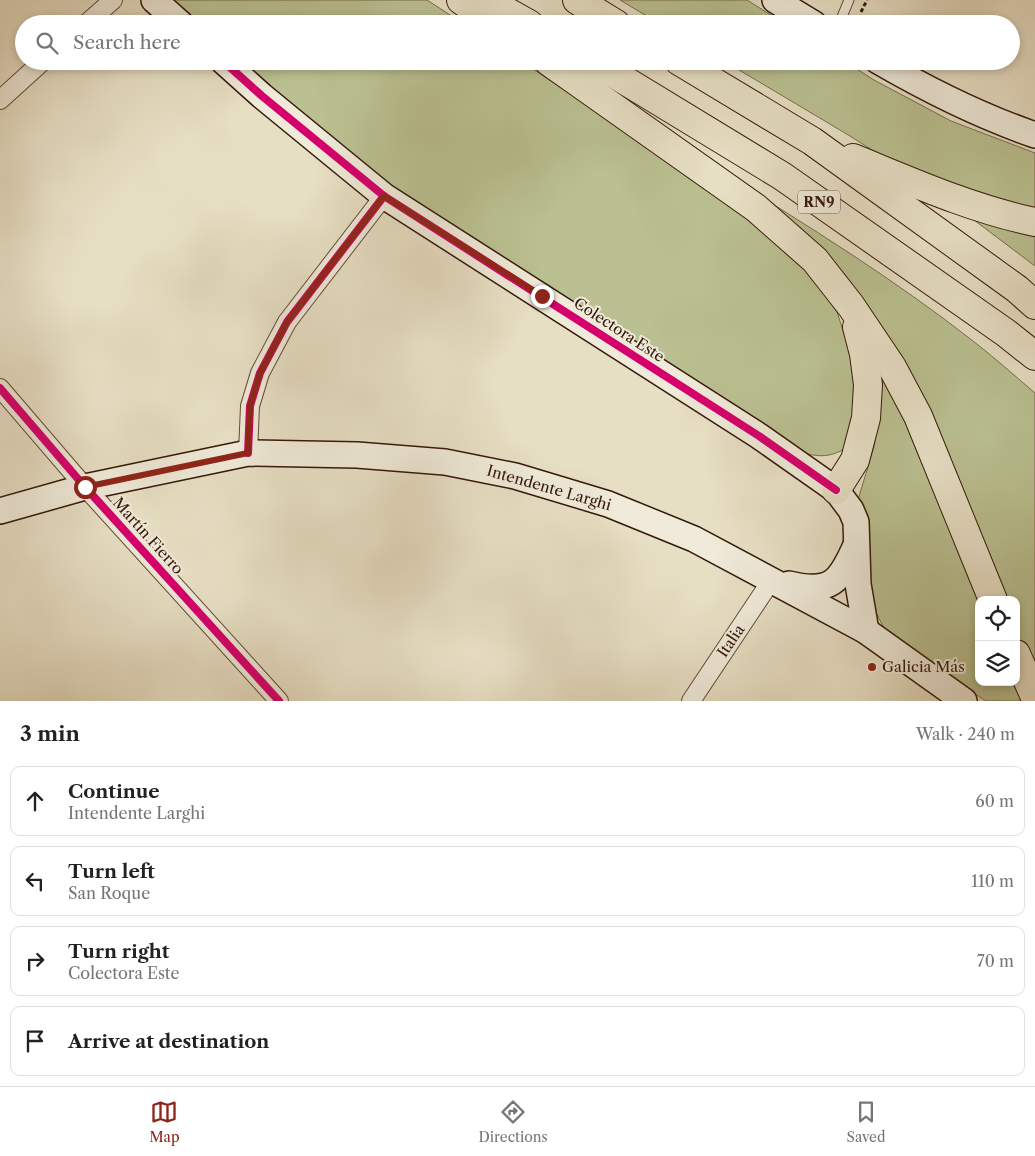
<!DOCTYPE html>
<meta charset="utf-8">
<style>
:root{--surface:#fff;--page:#f2f2f2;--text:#222;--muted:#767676;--line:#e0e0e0;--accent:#8f2418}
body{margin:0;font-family:"Libre Caslon Text",serif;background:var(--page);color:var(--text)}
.controls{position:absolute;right:15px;bottom:15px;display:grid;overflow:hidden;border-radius:10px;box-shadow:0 2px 8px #0003}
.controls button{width:45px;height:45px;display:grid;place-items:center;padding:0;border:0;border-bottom:1px solid var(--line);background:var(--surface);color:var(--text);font:25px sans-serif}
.stop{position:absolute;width:15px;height:15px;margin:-11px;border:4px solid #8f2418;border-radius:50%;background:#fff}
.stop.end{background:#8f2418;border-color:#fff;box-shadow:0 1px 5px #0008}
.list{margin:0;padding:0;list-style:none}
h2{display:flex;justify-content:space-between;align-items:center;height:65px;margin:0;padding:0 20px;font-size:21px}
h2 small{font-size:16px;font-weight:400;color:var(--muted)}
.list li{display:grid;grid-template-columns:32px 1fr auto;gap:15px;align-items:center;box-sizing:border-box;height:70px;margin:0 10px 10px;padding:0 10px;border:1px solid var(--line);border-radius:10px}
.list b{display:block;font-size:19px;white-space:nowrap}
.list p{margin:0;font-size:16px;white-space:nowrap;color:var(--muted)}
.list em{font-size:16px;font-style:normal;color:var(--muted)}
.icon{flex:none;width:28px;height:28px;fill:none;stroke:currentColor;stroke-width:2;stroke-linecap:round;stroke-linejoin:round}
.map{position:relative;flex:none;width:1035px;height:701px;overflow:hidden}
.search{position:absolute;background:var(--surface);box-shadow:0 2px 8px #0003;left:15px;right:15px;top:15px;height:55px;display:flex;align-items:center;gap:12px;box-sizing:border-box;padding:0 18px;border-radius:28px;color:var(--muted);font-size:19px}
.sheet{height:385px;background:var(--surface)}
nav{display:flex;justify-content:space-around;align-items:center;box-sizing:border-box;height:70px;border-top:1px solid var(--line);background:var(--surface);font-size:14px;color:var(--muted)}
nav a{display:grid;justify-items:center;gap:2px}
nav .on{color:var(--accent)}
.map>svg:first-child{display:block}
.green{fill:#bac091;stroke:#786c4d}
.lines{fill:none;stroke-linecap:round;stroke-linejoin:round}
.lane-casing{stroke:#624a38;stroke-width:11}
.street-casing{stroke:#624a38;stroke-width:20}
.secondary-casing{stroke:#351809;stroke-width:28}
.highway-casing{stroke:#351809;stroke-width:30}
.path{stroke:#351809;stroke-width:3;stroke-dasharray:4 2.5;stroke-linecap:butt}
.lane{stroke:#efead9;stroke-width:9}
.street{stroke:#efead9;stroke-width:18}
.secondary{stroke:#efead9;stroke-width:25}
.highway{stroke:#e7dfc4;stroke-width:28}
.cycleway-casing{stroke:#efead9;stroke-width:11}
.cycleway{stroke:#d6006c;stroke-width:8}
.route{stroke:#8f2418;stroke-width:6}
.poi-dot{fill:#8f2418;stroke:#efead9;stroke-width:2}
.labels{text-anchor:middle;stroke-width:4;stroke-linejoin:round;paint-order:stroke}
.shield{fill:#efead9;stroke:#6d5747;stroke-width:1}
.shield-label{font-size:14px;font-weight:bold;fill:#351809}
.street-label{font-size:15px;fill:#351809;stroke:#efead9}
.poi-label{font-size:15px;fill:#351809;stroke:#efead9;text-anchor:start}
</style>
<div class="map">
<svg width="1035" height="701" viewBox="0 0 1035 701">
<rect width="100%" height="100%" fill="#e7dfc4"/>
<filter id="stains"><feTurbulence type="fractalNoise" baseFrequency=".004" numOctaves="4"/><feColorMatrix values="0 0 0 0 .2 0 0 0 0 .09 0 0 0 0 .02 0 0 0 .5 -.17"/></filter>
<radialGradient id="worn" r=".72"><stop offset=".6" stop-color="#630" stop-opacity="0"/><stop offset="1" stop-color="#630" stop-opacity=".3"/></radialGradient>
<g class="green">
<path d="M 172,0 L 427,0 L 464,24 L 199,24 Z"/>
<path d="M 620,0 L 747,0 L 785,24 L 660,24 Z"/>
<path d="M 242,61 L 521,61 L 726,198 L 808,269 L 837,312 L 848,346 L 858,382 L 856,441 C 833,459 819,459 792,449 L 387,187 Z"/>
<path d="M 724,61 L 844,61 L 874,80 L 951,121 L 1035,153 L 1035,217 L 888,160 L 850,136 Z"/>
<path d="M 723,173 C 808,226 894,279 973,341 C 995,358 1015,376 1035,393 L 1035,676 L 1016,633 L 1016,600 L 1003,600 L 924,407 Z"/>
<path d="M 970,217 L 1035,234 L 1035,266 Z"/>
<path d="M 881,374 L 903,408 L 979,600 L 979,682 L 1016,682 L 1024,701 L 986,701 L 909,650 L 884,628 L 873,607 L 867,586 L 870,546 L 866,522 L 857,503 L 874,447 L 879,420 Z"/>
</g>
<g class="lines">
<defs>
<path id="lane" d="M 839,24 L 849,0"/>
<g id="street">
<path d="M 86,24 L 113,0"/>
<path d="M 0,100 L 43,61"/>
<path d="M 0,388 L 85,487 L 279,701"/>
<path d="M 248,453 L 250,406 L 260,373 L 287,322 L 384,196"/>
<path d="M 691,701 L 771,581"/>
</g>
<g id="secondary">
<path d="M 154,0 L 181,24"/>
<path d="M 775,0 L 814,24"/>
<path d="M 223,61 L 262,96 L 384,196 L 759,436 L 836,490 L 851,510 L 856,522 L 858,584 L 866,631"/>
<path d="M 878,61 C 928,90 980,116 1035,135"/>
<path d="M 0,511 L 85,487 L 248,453 L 357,455 L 445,462 L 515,476 L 608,504 L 694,539 L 866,631 L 964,701"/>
<path d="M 789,584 C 831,594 840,582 856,545"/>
</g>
<g id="highway">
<path d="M 461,0 L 495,24"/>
<path d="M 486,0 L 529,24"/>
<path d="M 577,0 L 616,24"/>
<path d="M 548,61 L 756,208 L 815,260 L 851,306 L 892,367 L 918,416 L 993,600"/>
<path d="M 593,61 L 782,176 L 1006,333 L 1035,356"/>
<path d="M 679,61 L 812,141 L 1017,289 L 1035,305"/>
<path d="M 853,158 C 912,182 972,209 1035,222"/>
<path d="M 836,490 L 855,460 L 866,418 L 868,385 L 864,354 L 857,327"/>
<path d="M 1016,654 L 1035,697"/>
</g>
</defs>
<use href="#lane" class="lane-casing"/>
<use href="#street" class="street-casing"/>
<use href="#secondary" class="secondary-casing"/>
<use href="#highway" class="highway-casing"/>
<path class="path" d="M 861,12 L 867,0"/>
<use href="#lane" class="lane"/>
<use href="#street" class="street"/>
<use href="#secondary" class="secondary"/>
<use href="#highway" class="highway"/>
<defs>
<g id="cycleway">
<path d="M 223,61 L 262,96 L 384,196 L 759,436 L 836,490"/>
<path d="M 0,388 L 85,487 L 279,701"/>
<path d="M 248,453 L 250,406 L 260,373 L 287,322 L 384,196"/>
</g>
</defs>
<use href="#cycleway" class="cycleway-casing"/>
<use href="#cycleway" class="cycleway"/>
</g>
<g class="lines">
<path class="route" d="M 85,487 L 248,453 L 250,406 L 260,373 L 287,322 L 384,196 L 542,296"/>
</g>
<circle class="poi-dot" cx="872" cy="667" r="5"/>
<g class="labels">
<rect class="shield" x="798" y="190.5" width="42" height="23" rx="4"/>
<g class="shield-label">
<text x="819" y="207">RN9</text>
</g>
<g class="street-label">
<text transform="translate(619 330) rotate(33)" y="5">Colectora Este</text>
<text transform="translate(549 488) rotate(16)" y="5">Intendente Larghi</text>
<text transform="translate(148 536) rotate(48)" y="5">Martín Fierro</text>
<text transform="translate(731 641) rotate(-56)" y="5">Italia</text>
</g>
<g class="poi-label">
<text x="882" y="672">Galicia Más</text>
</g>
</g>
<rect width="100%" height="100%" filter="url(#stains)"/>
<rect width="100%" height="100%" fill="url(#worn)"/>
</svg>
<div class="controls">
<button><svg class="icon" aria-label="locate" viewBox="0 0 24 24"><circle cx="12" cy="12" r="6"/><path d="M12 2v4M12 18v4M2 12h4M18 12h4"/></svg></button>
<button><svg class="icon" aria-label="layers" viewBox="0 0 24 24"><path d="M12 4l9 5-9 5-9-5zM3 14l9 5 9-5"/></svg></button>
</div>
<div class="stop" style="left:85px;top:487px"></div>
<div class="stop end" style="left:542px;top:296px"></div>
<div class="search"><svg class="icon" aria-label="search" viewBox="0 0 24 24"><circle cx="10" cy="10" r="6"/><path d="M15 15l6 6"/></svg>Search here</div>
</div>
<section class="sheet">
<h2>3 min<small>Walk · 240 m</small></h2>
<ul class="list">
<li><svg class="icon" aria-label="ahead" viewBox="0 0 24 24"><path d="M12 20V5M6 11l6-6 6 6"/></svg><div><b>Continue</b><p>Intendente Larghi</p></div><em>60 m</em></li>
<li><svg class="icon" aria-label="left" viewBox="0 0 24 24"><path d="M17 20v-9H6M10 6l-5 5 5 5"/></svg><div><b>Turn left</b><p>San Roque</p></div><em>110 m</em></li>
<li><svg class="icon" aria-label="right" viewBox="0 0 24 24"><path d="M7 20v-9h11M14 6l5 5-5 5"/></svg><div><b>Turn right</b><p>Colectora Este</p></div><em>70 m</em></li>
<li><svg class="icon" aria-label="arrive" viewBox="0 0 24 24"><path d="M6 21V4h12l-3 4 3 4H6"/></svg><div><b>Arrive at destination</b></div></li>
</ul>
</section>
<nav>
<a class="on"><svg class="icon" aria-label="map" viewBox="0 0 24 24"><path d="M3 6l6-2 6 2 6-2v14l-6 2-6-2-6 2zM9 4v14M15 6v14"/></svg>Map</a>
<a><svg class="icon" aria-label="directions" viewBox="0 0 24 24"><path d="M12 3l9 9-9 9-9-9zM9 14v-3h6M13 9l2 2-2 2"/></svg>Directions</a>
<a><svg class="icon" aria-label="saved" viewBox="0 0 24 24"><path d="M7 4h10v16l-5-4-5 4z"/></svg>Saved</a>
</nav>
